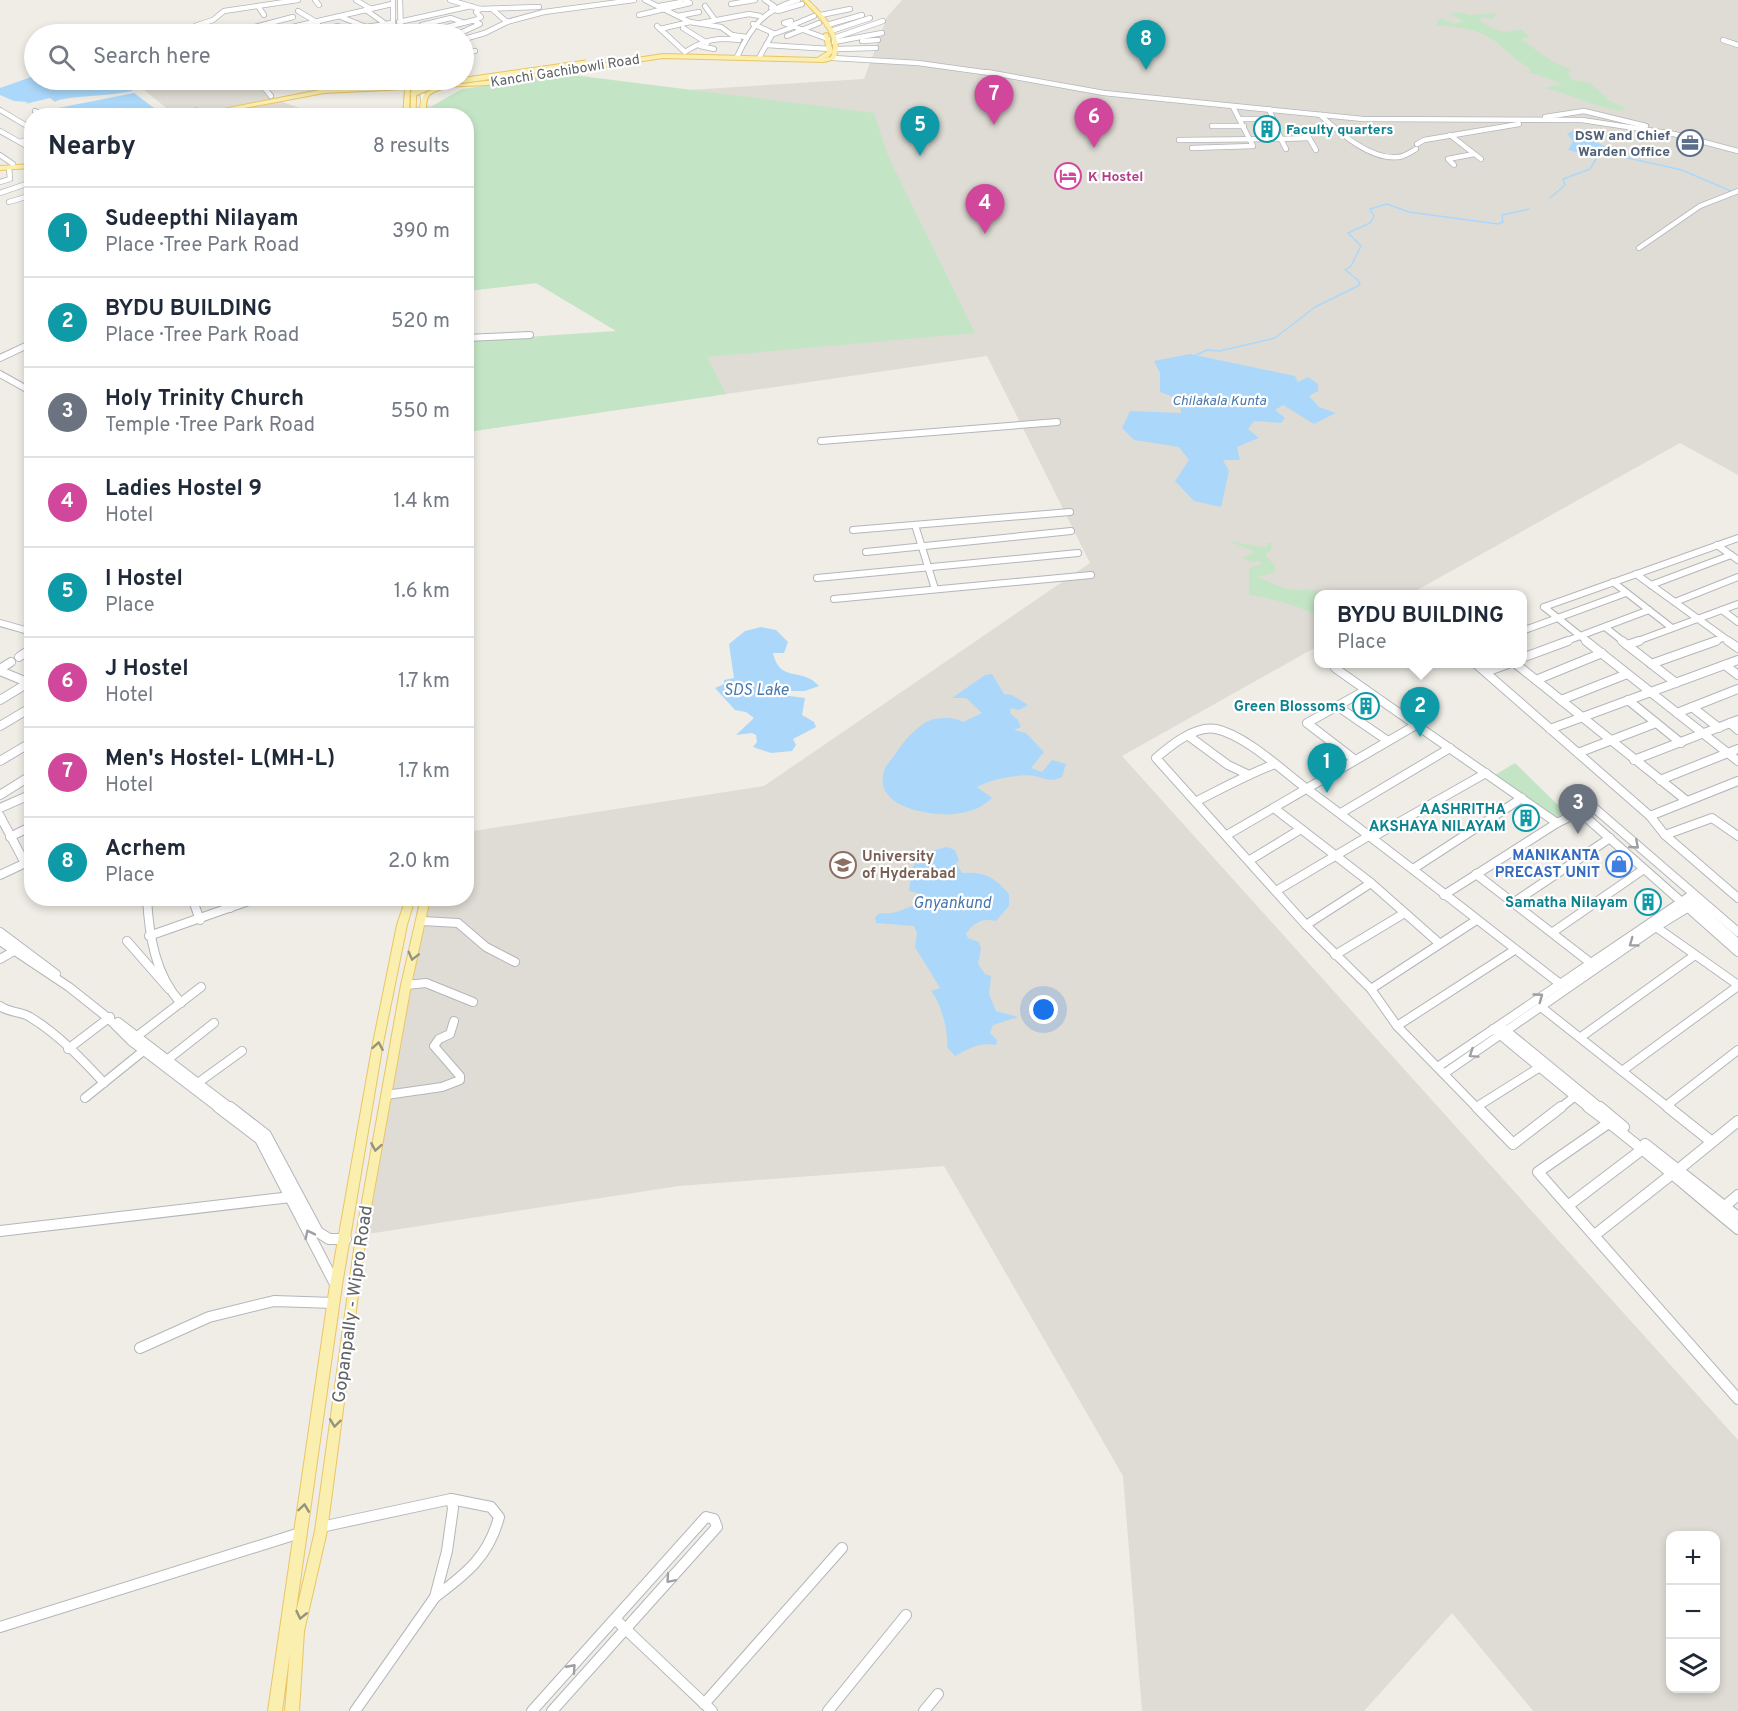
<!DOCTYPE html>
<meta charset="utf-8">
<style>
:root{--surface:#fff;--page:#f2f2f3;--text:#1f2937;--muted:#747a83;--line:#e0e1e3;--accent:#e0493c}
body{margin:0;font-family:Overpass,sans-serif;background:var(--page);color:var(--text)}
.controls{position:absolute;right:18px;bottom:18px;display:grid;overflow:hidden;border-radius:12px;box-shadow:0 3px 9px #0003}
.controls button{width:54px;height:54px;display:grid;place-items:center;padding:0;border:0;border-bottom:2px solid var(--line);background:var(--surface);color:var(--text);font:30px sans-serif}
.you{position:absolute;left:1044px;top:1010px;width:21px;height:21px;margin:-15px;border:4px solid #fff;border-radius:50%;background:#1a73e8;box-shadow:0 0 0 9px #1a73e833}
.badge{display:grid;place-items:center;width:39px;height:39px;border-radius:50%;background:var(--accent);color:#fff;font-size:20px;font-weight:700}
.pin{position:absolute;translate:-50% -50px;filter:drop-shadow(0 2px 3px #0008)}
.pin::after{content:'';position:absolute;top:32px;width:21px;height:18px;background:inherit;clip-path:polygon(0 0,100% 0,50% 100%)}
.popup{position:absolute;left:1314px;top:590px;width:213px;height:78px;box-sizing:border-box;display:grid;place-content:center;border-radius:12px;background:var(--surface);filter:drop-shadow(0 2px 4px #0005);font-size:20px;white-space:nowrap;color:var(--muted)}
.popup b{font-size:22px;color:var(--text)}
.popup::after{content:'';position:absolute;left:50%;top:100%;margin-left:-12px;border:12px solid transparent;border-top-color:var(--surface)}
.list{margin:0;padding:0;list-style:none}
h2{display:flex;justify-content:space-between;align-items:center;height:78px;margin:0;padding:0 24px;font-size:26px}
h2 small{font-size:20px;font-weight:400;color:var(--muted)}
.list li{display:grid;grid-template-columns:39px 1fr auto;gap:18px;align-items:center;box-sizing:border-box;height:90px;padding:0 24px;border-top:2px solid var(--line)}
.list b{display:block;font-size:22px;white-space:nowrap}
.list p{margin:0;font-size:20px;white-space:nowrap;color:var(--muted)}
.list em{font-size:20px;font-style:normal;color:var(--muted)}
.icon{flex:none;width:33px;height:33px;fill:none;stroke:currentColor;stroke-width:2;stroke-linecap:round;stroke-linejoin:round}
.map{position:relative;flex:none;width:1738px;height:1711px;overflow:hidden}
.search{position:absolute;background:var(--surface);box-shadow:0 3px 9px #0003;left:24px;top:24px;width:450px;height:66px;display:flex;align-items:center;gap:15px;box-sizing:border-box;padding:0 21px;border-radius:33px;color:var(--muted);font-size:22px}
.panel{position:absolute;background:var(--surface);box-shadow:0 3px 9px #0003;left:24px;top:108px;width:450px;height:798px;border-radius:24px}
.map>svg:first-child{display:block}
.education{fill:#dfdcd5;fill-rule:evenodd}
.green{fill:#c4e5c5}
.water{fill:#abd8fa}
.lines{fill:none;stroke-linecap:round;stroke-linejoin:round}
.stream{stroke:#abd8fa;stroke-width:1.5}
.minor-far3-casing{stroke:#b3b6ba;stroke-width:6}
.minor-far2-casing{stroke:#b3b6ba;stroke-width:8}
.minor-far1-casing{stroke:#b3b6ba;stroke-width:10}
.minor-casing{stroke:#b3b6ba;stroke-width:12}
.major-casing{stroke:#eac565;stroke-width:2}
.minor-far3{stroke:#fff;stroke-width:4.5}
.minor-far2{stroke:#fff;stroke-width:6}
.minor-far1{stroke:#fff;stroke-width:8}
.minor{stroke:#fff;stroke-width:10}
.major{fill:#fbefb0;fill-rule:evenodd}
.major-bridge-casing{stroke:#eac565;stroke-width:7;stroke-linecap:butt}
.major-bridge{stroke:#fbefb0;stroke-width:5}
.oneway{stroke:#9ea0a3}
.oneway2{stroke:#959380}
.labels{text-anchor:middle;stroke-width:4.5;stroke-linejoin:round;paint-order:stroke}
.far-street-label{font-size:14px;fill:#5e6166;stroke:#fff}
.far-culture-label{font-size:14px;font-weight:bold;fill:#0d838f;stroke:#fff;text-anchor:start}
.far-service-label{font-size:14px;font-weight:bold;fill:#4e5e75;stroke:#fff;text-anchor:end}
.far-hotel-label{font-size:14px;font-weight:bold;fill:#b23c85;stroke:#fff;text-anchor:start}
.far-water-label{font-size:14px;font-style:italic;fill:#4878ad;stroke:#fff}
.culture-label{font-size:15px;font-weight:bold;fill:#0d838f;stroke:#fff;text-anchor:end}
.shop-label{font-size:15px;font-weight:bold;fill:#366cbe;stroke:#fff;text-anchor:end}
.education-label{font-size:15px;font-weight:bold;fill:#785e54;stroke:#fff;text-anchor:start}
.water-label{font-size:16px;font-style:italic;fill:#4878ad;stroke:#fff}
.near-street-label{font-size:18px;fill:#5e6166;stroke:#fff}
</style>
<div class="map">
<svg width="1738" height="1711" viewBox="0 0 1738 1711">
<rect width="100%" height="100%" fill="#efede6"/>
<g class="education">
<path d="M 902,0 L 1738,0 L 1738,475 L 1680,443 L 1410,594 L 1318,594 L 1318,646 L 1122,756 L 1738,1440 L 1738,1711 L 1533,1711 L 1452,1613 L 1364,1711 L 1142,1711 L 1123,1476 L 944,1166 L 679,1186 L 361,1235 L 419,899 L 466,898 L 467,832 L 764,786 L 1090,563 L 987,356 L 467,432 L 616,330 L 536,283 L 467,291 L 466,116 L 329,116 L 399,108 L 864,79 L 887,17 ZM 1670,1536 L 1716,1536 L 1716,1688 L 1670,1688 Z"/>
<path d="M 224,80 L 252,80 L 268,97 L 320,115 L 175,115 L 144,90 Z"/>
</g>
<g class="green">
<path d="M 1459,12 L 1472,15 L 1497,13 L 1492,19 L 1483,17 L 1479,20 L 1493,29 L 1506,32 L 1521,29 L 1530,37 L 1521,39 L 1553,62 L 1572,70 L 1568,74 L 1573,80 L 1590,83 L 1610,101 L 1626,108 L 1622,111 C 1595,107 1570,94 1544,88 L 1563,84 C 1552,81 1541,74 1529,73 L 1530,68 C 1516,62 1506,49 1492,39 C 1478,29 1453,26 1436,25 L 1440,18 L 1455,24 L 1463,21 L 1450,14 Z"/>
<path d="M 565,74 L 874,113 L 888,156 L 975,333 L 707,357 L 726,394 L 467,432 L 467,341 L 616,331 L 536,283 L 467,291 L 466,116 L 431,116 L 432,106 L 462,89 Z"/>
<path d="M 1229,541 L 1266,548 L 1268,543 L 1272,543 L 1271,550 L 1265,555 L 1274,564 L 1276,572 L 1257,577 C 1268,581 1282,588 1294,590 C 1304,591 1310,586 1321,594 L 1318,594 L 1318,617 C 1309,608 1263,596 1249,595 L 1249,568 L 1262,564 L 1260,561 L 1249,562 L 1243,558 L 1255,552 Z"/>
<path d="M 1515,763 L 1566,813 L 1556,818 L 1495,775 Z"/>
</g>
<g class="water">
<path d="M 34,76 L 34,80 L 129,80 L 134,90 C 116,97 63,95 55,102 L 50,98 L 25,104 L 28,102 L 14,101 L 0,95 L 0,88 Z"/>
<path d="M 134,93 L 162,114 L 66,115 L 58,108 Z"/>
<path d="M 1574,130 L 1587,133 L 1585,136 L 1613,151 L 1604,154 L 1597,150 L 1584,154 L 1568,150 L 1573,141 L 1567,134 Z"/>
<path d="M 1190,354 L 1295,376 L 1298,382 L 1308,377 L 1318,384 L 1318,391 L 1309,396 L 1319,407 L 1336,413 L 1314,424 L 1283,405 L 1275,410 L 1285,418 L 1281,423 L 1254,421 L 1248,429 L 1259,438 L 1237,447 L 1240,460 L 1223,460 L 1229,471 L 1221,507 L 1194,501 L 1175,481 L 1189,460 L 1179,447 L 1134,440 L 1122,428 L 1130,411 L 1181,413 L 1179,399 L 1160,392 L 1160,373 L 1154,361 Z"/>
<path d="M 761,627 L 776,630 L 788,642 L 784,653 L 773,653 C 780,684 801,666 819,686 L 805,691 L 781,691 L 782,695 L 805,698 L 802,715 L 814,722 L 816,727 L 793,739 L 796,745 L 792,751 L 771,753 L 753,747 L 757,742 L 756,735 L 752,733 L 736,735 L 754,718 L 746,712 L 735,710 L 715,688 L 724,684 L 724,680 L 734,678 L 729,644 L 745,631 Z"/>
<path d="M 992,674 L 1004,694 L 1012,695 L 1028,705 L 1019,710 L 1011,708 L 1010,713 L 1018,720 L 1021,727 L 1014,730 L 1026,733 L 1044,752 L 1031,768 L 1042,772 L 1052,760 L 1066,764 L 1062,777 C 1050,783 1046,778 1034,776 C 1020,773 988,780 977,787 L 992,798 C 979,812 955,816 937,814 C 914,812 872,802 885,768 C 888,763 893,758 896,753 C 903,742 915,728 928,721 C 937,717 955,717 963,722 L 982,713 L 966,698 L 952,698 L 985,675 Z"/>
<path d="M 947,847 L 955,850 L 959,861 L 956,863 L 962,873 C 983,871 995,877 1009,894 L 1009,906 L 996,921 C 982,918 974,922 966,934 L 968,938 L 979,942 L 981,949 L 978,964 L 985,974 L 991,976 L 989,994 L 996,1011 L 1018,1017 L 993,1025 L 990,1033 L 997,1040 L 996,1045 C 981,1042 969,1048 955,1056 L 947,1047 C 949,1034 941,1002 931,991 L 940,988 L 915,947 L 917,933 L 914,926 L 876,923 L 875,917 L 880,913 C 901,915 903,906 921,905 L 921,894 L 909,891 L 912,868 L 922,853 Z"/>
</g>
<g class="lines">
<g class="stream">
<path d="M 1610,154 L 1682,170 L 1738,194"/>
<path d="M 1550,198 L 1565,185 L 1563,179 L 1590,169 L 1596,159 L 1594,152"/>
<path d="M 1196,355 L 1207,350 L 1220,351 L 1275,338 L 1315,307 L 1360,285 L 1358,280 L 1345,270 L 1351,266 L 1361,246 L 1348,233 L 1370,223 L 1374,216 L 1370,209 L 1387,204 L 1409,212 L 1498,224 L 1503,222 L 1502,215 L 1529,209"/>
</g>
<defs>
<g id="minor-far3">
<path d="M 315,0 L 319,5"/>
<path d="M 356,0 L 371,9"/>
<path d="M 393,0 L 393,34"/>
<path d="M 400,0 L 401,34"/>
<path d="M 450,0 L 480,9 L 539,7"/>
<path d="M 645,0 L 690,22 L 721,27 L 732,35 L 746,37"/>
<path d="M 765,0 L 774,6"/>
<path d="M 731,4 L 755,0"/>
<path d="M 258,6 L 264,15"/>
<path d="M 659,6 L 681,2"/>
<path d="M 705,6 L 715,20"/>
<path d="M 771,8 L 778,11 L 802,4"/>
<path d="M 366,10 L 387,25"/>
<path d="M 298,11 L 318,23"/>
<path d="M 639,15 L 690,3 L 685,0"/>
<path d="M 821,15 L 850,9"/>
<path d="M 678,16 L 699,12"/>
<path d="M 341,17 L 366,27 L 392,23"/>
<path d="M 791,21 L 784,23 L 828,39"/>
<path d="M 399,22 L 471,6"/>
<path d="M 507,22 L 544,12 L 634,0"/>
<path d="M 701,23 L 749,14 L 760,16"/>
<path d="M 753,24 L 773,33 L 760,56"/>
<path d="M 422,25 L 451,18 L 462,22"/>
<path d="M 827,25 L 862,15"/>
<path d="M 195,26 L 213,20 L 224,11 L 298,0"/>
<path d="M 657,26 L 685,52 C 703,40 718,37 739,40"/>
<path d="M 790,26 L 814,16"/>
<path d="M 683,28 L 707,43"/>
<path d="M 660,29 L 690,22"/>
<path d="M 831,31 L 870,18"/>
<path d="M 427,32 L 475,20"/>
<path d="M 300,33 L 314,29"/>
<path d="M 254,34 L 251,28 L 293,17"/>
<path d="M 262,34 L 392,4"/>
<path d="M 309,34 L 338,26 L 344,28 L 325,34"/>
<path d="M 340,34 L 365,27"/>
<path d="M 378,34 L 393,31"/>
<path d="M 401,34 L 422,30"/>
<path d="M 458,34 L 480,24 L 474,21 L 481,17 L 476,12 L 480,9"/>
<path d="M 771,35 L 793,27"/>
<path d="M 787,36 L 819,23"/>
<path d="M 834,38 L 883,21"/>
<path d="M 464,39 L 485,33 L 507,22 L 492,9"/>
<path d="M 1723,40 L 1738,45"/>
<path d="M 862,41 L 878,40"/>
<path d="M 834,42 L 882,33"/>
<path d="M 766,45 L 830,49"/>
<path d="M 700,46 L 714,49"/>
<path d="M 837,49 L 876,48"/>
<path d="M 464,53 L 475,51"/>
<path d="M 737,57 C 751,26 765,9 798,0"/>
<path d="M 833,58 L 918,63 L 990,73"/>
<path d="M 987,72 L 1104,93 L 1363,119 L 1582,120 L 1674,134 L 1738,151"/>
<path d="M 258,80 L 271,96"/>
<path d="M 321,80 L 324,87"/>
<path d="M 421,80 L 423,100"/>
<path d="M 0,110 L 32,129"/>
<path d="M 35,111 L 45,116"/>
<path d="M 1320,115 C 1339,132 1371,161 1399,157 C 1405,156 1411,152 1416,149"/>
<path d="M 1545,117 L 1584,111 L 1646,126"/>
<path d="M 1241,119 L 1271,119"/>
<path d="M 1212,126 L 1244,126"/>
<path d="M 0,131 L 32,149"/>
<path d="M 1450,135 L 1481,159"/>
<path d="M 1309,138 L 1316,150"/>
<path d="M 1179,140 L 1281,139 L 1269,109"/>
<path d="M 20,142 L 32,138"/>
<path d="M 1417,144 L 1424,140 L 1519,124"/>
<path d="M 1192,148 L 1253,146 L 1233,107"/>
<path d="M 1286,149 L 1281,139 L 1309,138 L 1305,132"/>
<path d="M 0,155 L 13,164"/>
<path d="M 1454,165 L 1448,159 L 1474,154"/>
<path d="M 0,182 L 10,179 L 9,168"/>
<path d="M 0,193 L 32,182"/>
<path d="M 9,202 L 32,195"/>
<path d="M 1639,248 L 1700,206 L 1738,191"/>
</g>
<g id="minor-far2">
<path d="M 466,338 L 530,335"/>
<path d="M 0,358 L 32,343"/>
<path d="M 0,374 L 32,392"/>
<path d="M 821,441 L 1057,422"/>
<path d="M 915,525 L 935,589"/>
<path d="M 853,530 L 1070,512"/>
<path d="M 1717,545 L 1738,560"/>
<path d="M 866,552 L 1071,531"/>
<path d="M 1636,574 L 1730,642"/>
<path d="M 817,578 L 1078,553"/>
<path d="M 1613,582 L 1672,628"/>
<path d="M 1651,585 L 1731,555"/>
<path d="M 834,599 L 1091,575"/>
<path d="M 1675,602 L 1738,577"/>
<path d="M 1544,607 L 1588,642"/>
<path d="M 1544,607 L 1738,538"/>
<path d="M 1722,610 L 1738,622"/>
<path d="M 0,623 L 32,632"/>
<path d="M 1605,627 L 1624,642"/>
<path d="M 1522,631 L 1626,593"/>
<path d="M 1564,642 L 1649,610"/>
<path d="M 1635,642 L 1738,604"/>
<path d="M 1712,642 L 1723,638"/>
</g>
<g id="minor-far1">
<path d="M 1586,641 L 1738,761"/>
<path d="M 1622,641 L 1676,683"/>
<path d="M 1728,641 L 1738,648"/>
<path d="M 1627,645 L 1639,641"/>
<path d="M 19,657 L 32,648"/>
<path d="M 1522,658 L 1568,641"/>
<path d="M 1476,664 L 1650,816"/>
<path d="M 1516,664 L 1687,801"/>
<path d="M 1651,664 L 1716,641"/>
<path d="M 1725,665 L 1738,675"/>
<path d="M 1335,668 L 1366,690"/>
<path d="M 0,669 L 11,662"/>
<path d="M 0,671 L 32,684"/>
<path d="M 1486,672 L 1508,664"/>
<path d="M 1536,680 L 1602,653"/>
<path d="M 0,700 L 28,683"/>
<path d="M 1561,700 L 1627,674"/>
<path d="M 1628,700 L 1681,743"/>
<path d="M 1337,706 L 1388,741"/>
<path d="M 1692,707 L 1719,728"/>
<path d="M 1677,713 L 1738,689"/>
<path d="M 1730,723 L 1738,730"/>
<path d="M 0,726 L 32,707"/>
<path d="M 1550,729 L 1738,660"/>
<path d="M 1190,737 L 1228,765 L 1247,774"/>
<path d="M 1578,753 L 1656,723"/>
<path d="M 1355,760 L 1307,723 L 1366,690 L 1557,823"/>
<path d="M 1634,760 L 1738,720"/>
<path d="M 0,761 L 32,742"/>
<path d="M 1660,780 L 1738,749"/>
<path d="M 1738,781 L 1650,816 L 1665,835 L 1738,898"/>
<path d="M 0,795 L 32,775"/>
<path d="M 1197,801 C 1223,788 1248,774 1275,764"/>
<path d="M 0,808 L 32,794"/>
<path d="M 1274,808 L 1371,883 L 1439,943"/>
<path d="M 1580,812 L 1738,952"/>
<path d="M 1341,813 L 1450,748"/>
<path d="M 0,816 L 25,863"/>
<path d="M 1227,835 L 1416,725"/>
<path d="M 1665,835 L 1712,818 L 1738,836"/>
<path d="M 10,837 L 32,826"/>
<path d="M 1373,837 L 1486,773"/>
<path d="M 1250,860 L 1301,829"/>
<path d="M 1413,869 L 1522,798"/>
<path d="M 1476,874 L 1592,964"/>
<path d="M 0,875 L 32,860"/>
<path d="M 1276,891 L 1367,837"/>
<path d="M 1444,895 L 1557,823 L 1592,806 L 1738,932"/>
<path d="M 147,898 C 149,935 155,975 181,1003"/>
<path d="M 192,898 L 200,920"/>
<path d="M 226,898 L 230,908"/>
<path d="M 1690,900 L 1738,943"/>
<path d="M 1513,903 L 1610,838"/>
<path d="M 422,921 L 458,923 L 486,947 L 515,962"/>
<path d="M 1306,925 L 1371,883"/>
<path d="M 1656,927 L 1738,985"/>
<path d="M 0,932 L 56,974"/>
<path d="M 1553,932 L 1644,869"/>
<path d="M 149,936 L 257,898"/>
<path d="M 0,941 L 69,987 L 108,1018 L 131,1041 L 220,1109"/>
<path d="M 127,941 L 169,989"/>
<path d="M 1335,955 L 1403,914"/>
<path d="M 0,959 L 14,951"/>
<path d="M 406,985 L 426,983 L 473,1002"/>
<path d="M 1371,989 L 1475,921"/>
<path d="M 0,1006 C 9,1013 21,1011 30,1017 C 58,1034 82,1059 104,1083"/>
<path d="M 1541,1007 L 1670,1109"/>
<path d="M 118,1022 L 232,1109"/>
<path d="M 1397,1026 L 1513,951"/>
<path d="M 1503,1028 L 1602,1109"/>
<path d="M 1493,1029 L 1590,1109"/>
<path d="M 136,1037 L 201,987"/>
<path d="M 1581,1037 L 1695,955"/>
<path d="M 68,1049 L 110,1017"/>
<path d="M 167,1060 L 214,1023"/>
<path d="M 1439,1066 L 1693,894"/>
<path d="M 1622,1071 L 1738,986"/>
<path d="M 1445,1073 L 1656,927 L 1700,900"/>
<path d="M 195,1085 L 242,1051"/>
<path d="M 386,1095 L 442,1087 L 460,1080 L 460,1076 L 434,1046 L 439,1039 L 450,1034 L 454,1021"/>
<path d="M 85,1098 L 147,1048"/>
<path d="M 1478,1106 L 1540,1067"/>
<path d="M 1666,1106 L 1738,1050"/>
<path d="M 1478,1109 L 1397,1026 L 1371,989 L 1306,925 L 1156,758 C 1170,746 1195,725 1216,729 C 1245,735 1283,771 1307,789 C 1392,852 1475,918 1559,983"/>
<path d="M 1559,1109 L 1574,1097"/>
</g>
<g id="minor">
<path d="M 218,1107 L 260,1139 L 335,1284"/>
<path d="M 230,1107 L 266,1135 L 318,1232 L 329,1239 L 346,1239"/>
<path d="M 1477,1107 L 1513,1144 L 1561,1107"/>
<path d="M 1588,1107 C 1640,1145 1688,1188 1738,1229"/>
<path d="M 1600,1107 L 1624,1127"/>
<path d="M 1668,1107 L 1712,1142"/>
<path d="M 1610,1122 L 1538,1172 L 1738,1399"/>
<path d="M 1645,1144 L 1738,1217"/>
<path d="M 1679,1169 L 1738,1121"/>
<path d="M 1569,1205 L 1644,1148"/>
<path d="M 1725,1206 L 1738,1195"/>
<path d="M 0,1231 L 291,1197"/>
<path d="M 1596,1234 L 1672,1174"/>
<path d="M 140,1348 L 209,1317 L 274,1301 L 334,1303"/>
<path d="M 321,1527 L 451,1499 L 453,1508 L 447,1551 L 435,1597 L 355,1711"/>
<path d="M 435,1597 C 466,1574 489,1556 499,1517 L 491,1507 L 451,1499"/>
<path d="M 615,1619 L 712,1711"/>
<path d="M 0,1627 L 300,1533"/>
<path d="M 704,1704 L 842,1548"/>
<path d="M 532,1711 L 706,1517 L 714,1519 L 717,1527 L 552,1711"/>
<path d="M 828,1711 L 906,1615"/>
<path d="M 924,1711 L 938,1694"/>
</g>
<g id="major">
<path d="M 803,0 L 808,0 C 823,14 846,37 835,59 L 824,62 L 663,58 L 487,85 L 441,87 L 442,89 C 425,94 426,99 426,116 L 420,116 C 420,99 421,92 438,87 L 410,88 L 409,116 L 403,116 L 405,89 L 324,93 L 202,116 L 189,116 L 324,89 L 487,81 L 663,54 L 817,58 L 827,52 L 824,34 L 826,33 L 828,34 L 833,52 L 828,57 L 823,58 L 831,57 C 841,36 816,14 803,0 Z"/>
<path d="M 391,30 L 395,30 L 396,34 L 392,34 Z"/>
<path d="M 196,108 L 198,109 L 198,111 L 185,116 L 176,116 Z"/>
<path d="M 32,164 L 32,168 L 0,170 L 0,166 Z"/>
<path d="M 406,898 L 415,898 L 407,925 L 383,1043 L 342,1285 L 295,1617 L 315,1531 L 356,1235 L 401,985 L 421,898 L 430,898 L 411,985 L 366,1235 L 327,1531 L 304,1631 L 299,1711 L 285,1711 L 290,1652 L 282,1711 L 268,1711 L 330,1285 L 373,1043 L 397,925 Z"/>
</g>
</defs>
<use href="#minor-far3" class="minor-far3-casing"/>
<use href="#minor-far2" class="minor-far2-casing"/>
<use href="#minor-far1" class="minor-far1-casing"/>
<use href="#minor" class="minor-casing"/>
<use href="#major" class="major-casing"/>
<use href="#minor-far3" class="minor-far3"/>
<use href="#minor-far2" class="minor-far2"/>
<use href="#minor-far1" class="minor-far1"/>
<use href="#minor" class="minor"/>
<use href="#major" class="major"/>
<defs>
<g id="major-bridge">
<path d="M 413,94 L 437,84 L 586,63"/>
<path d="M 413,116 L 414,80"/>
</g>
</defs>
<use href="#major-bridge" class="major-bridge-casing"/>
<use href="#major-bridge" class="major-bridge"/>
</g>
<defs><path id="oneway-chevron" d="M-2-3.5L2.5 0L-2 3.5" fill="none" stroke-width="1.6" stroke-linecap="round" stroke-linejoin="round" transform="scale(1.5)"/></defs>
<g class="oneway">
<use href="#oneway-chevron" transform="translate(1635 845) rotate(41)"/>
<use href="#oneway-chevron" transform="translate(1633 943) rotate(144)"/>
<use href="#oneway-chevron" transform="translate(1539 997) rotate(-36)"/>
<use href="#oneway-chevron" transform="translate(1473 1054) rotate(146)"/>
<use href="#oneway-chevron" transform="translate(309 1234) rotate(-116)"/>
<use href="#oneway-chevron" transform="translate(670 1579) rotate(131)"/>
<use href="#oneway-chevron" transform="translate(572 1668) rotate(-48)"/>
</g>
<g class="oneway2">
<use href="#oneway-chevron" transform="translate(413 956) rotate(104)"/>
<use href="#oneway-chevron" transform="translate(378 1046) rotate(-80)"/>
<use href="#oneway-chevron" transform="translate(376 1147) rotate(100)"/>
<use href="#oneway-chevron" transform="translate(335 1423) rotate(97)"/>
<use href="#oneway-chevron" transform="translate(304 1508) rotate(-82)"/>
<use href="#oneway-chevron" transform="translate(301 1615) rotate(103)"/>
</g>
<defs>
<symbol id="building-ring" viewBox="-11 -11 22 22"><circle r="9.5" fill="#fff" stroke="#0f9aa8" stroke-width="1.5"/><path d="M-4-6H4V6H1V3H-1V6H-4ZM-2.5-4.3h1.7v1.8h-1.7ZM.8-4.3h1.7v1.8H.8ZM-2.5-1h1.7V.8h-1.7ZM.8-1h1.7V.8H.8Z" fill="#0f9aa8"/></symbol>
<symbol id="office-ring" viewBox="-11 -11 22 22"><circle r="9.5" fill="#fff" stroke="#5c6f8a" stroke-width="1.5"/><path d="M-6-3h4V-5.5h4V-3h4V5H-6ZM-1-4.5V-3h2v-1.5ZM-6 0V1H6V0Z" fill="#5c6f8a"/></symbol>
<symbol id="hotel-ring" viewBox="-11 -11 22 22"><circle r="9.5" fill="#fff" stroke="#d1479c" stroke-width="1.5"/><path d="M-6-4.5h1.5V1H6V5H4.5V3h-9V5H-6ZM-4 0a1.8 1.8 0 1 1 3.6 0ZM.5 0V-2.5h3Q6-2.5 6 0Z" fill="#d1479c"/></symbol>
<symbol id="shop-ring" viewBox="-11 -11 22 22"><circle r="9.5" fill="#fff" stroke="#3f7fe0" stroke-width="1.5"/><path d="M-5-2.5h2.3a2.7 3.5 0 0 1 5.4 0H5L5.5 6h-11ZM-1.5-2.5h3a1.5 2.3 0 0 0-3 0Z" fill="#3f7fe0"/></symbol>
<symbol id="university-ring" viewBox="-11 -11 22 22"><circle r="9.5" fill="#fff" stroke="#8d6e63" stroke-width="1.5"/><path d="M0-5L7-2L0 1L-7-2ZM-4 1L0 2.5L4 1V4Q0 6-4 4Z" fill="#8d6e63"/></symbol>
</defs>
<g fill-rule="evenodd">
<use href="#building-ring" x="1252" y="114" width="30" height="30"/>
<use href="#office-ring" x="1675" y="128" width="30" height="30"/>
<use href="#hotel-ring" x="1053" y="161" width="30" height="30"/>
<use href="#building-ring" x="1351" y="691" width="30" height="30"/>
<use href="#building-ring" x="1511" y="803" width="30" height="30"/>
<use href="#shop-ring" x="1604" y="849" width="30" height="30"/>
<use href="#university-ring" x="828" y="850" width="30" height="30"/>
<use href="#building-ring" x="1633" y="887" width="30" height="30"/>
</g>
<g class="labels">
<g class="far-street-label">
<text transform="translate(565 70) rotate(-9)" y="5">Kanchi Gachibowli Road</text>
</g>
<g class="far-culture-label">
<text x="1286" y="134">Faculty quarters</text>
</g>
<g class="far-service-label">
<text x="1670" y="140">DSW and Chief<tspan x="1670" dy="16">Warden Office</tspan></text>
</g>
<g class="far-hotel-label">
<text x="1088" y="181">K Hostel</text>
</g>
<g class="far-water-label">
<text x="1219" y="405">Chilakala Kunta</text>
</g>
<g class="culture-label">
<text x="1346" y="711">Green Blossoms</text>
<text x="1506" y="814">AASHRITHA<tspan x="1506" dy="17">AKSHAYA NILAYAM</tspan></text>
<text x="1628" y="907">Samatha Nilayam</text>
</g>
<g class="shop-label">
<text x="1600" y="860">MANIKANTA<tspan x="1600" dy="17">PRECAST UNIT</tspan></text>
</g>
<g class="education-label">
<text x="862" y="861">University<tspan x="862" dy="17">of Hyderabad</tspan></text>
</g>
<g class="water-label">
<text x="756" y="695">SDS Lake</text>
<text x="952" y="908">Gnyankund</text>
</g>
<g class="near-street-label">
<text transform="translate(352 1304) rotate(-82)" y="6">Gopanpally - Wipro Road</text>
</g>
</g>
</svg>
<div class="controls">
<button>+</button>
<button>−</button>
<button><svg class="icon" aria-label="layers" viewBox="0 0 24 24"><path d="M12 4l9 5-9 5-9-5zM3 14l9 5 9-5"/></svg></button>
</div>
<div class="you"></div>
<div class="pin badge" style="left:1327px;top:793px;background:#0f9aa8">1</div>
<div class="pin badge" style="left:1420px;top:737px;background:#0f9aa8">2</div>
<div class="popup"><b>BYDU BUILDING</b>Place</div>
<div class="pin badge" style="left:1578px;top:834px;background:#6b7280">3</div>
<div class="pin badge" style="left:985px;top:234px;background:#d1479c">4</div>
<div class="pin badge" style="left:920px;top:156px;background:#0f9aa8">5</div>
<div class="pin badge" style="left:1094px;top:148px;background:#d1479c">6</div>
<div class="pin badge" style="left:994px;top:125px;background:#d1479c">7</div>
<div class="pin badge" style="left:1146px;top:70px;background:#0f9aa8">8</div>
<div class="search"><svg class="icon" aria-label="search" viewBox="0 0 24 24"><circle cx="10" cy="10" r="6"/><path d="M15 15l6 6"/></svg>Search here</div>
<section class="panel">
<h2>Nearby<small>8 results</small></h2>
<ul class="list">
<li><span class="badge" style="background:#0f9aa8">1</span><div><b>Sudeepthi Nilayam</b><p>Place · Tree Park Road</p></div><em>390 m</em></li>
<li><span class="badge" style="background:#0f9aa8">2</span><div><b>BYDU BUILDING</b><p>Place · Tree Park Road</p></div><em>520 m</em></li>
<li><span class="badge" style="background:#6b7280">3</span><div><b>Holy Trinity Church</b><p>Temple · Tree Park Road</p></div><em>550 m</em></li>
<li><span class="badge" style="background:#d1479c">4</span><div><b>Ladies Hostel 9</b><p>Hotel</p></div><em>1.4 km</em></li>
<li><span class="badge" style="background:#0f9aa8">5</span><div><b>I Hostel</b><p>Place</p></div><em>1.6 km</em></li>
<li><span class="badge" style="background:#d1479c">6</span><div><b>J Hostel</b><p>Hotel</p></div><em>1.7 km</em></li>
<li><span class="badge" style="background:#d1479c">7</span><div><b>Men's Hostel- L(MH-L)</b><p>Hotel</p></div><em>1.7 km</em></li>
<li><span class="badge" style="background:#0f9aa8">8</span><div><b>Acrhem</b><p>Place</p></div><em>2.0 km</em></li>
</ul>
</section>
</div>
